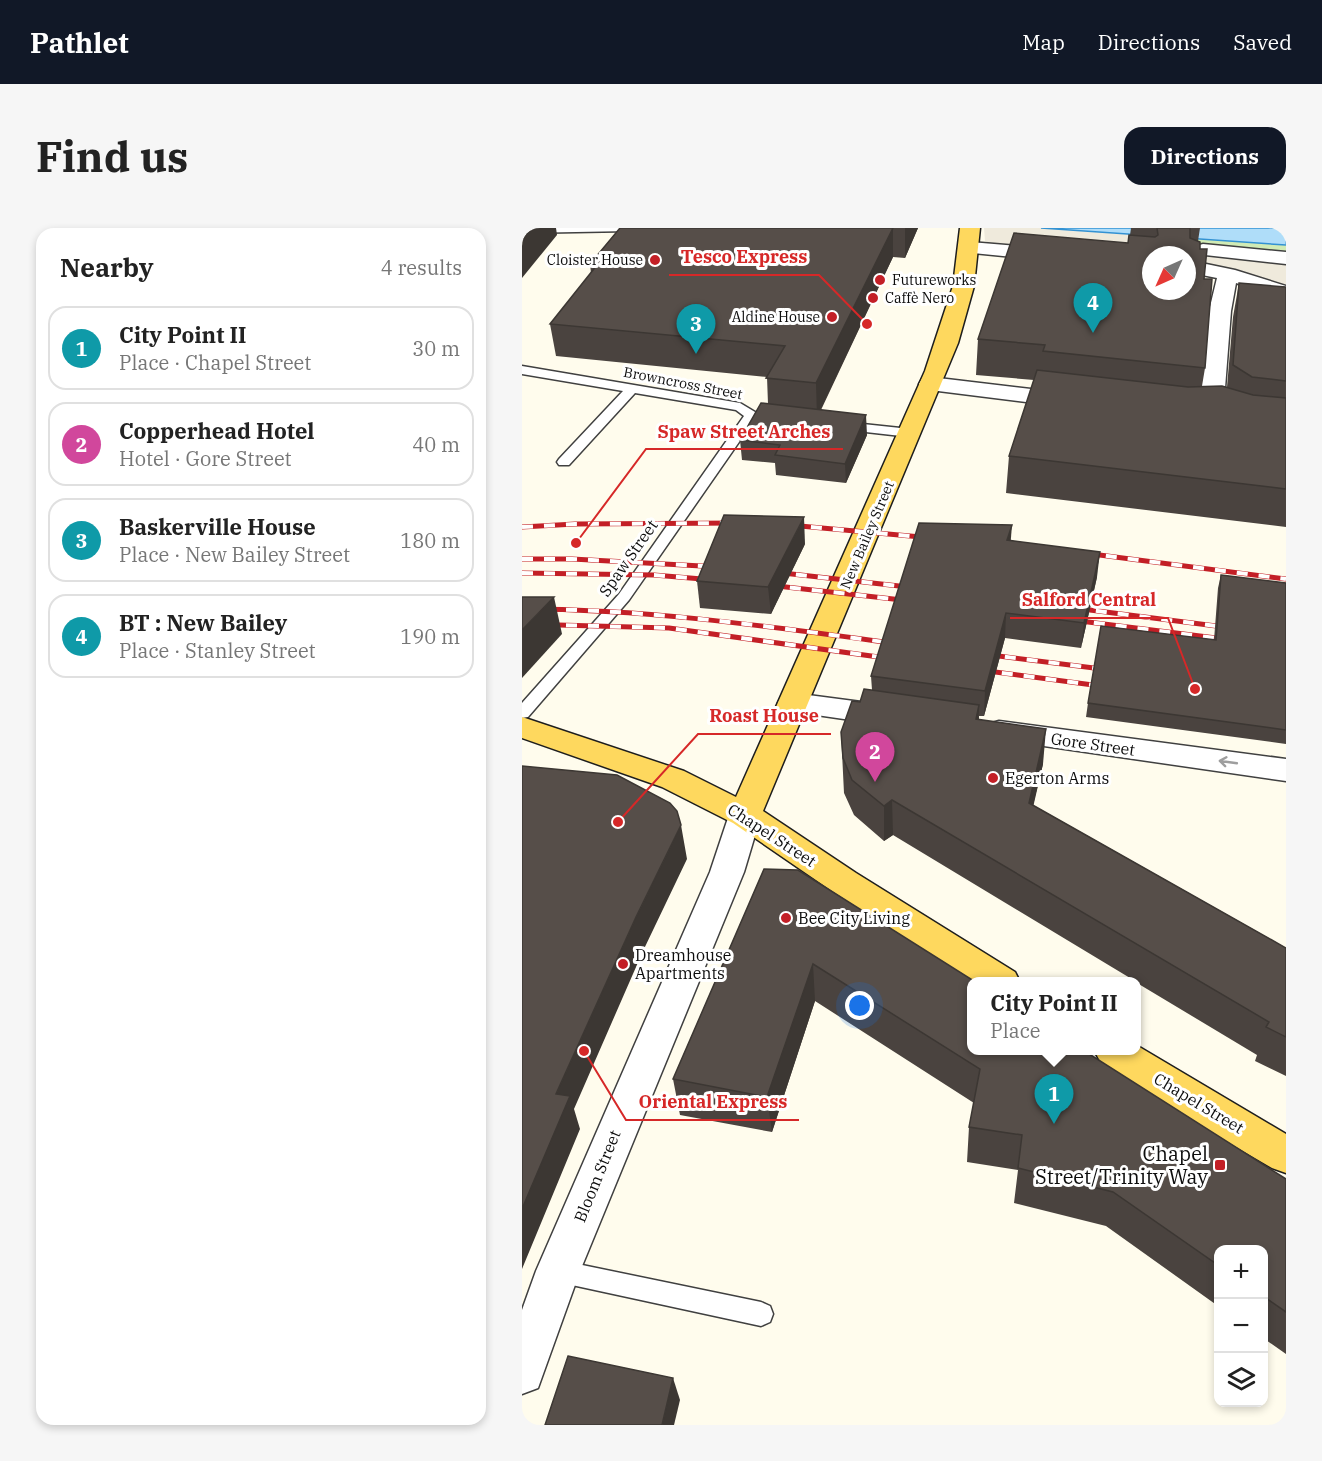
<!DOCTYPE html>
<meta charset="utf-8">
<style>
:root{--surface:#fff;--page:#f6f6f6;--text:#222;--muted:#767676;--line:#e0e0e0;--accent:#111827}
body{margin:0;font-family:"IBM Plex Serif",serif;background:var(--page);color:var(--text)}
.controls{position:absolute;right:18px;bottom:18px;display:grid;overflow:hidden;border-radius:12px;box-shadow:0 3px 9px #0003}
.controls button{width:54px;height:54px;display:grid;place-items:center;padding:0;border:0;border-bottom:2px solid var(--line);background:var(--surface);color:var(--text);font:30px sans-serif}
.compass{position:absolute;left:620px;top:18px;width:54px;height:54px;border-radius:50%;background:var(--surface);box-shadow:0 3px 9px #0003;rotate:225deg}
.you{position:absolute;left:338px;top:778px;width:21px;height:21px;margin:-15px;border:4px solid #fff;border-radius:50%;background:#1a73e8;box-shadow:0 0 0 9px #1a73e833}
.badge{display:grid;place-items:center;width:39px;height:39px;border-radius:50%;background:var(--accent);color:#fff;font-size:20px;font-weight:700}
.pin{position:absolute;translate:-50% -50px;filter:drop-shadow(0 2px 3px #0008)}
.pin::after{content:'';position:absolute;top:32px;width:21px;height:18px;background:inherit;clip-path:polygon(0 0,100% 0,50% 100%)}
.popup{position:absolute;left:445px;top:749px;width:174px;height:78px;box-sizing:border-box;display:grid;place-content:center;border-radius:12px;background:var(--surface);filter:drop-shadow(0 2px 4px #0005);font-size:20px;white-space:nowrap;color:var(--muted)}
.popup b{font-size:22px;color:var(--text)}
.popup::after{content:'';position:absolute;left:50%;top:100%;margin-left:-12px;border:12px solid transparent;border-top-color:var(--surface)}
.list{margin:0;padding:0;list-style:none}
h2{display:flex;justify-content:space-between;align-items:center;height:78px;margin:0;padding:0 24px;font-size:26px}
h2 small{font-size:20px;font-weight:400;color:var(--muted)}
.list li{display:grid;grid-template-columns:39px 1fr auto;gap:18px;align-items:center;box-sizing:border-box;height:84px;margin:0 12px 12px;padding:0 12px;border:2px solid var(--line);border-radius:18px}
.list b{display:block;font-size:22px;white-space:nowrap}
.list p{margin:0;font-size:20px;white-space:nowrap;color:var(--muted)}
.list em{font-size:20px;font-style:normal;color:var(--muted)}
.icon{flex:none;width:33px;height:33px;fill:none;stroke:currentColor;stroke-width:2;stroke-linecap:round;stroke-linejoin:round}
.map{position:relative;flex:none;width:764px;height:1197px;overflow:hidden;border-radius:18px}
header{display:flex;align-items:center;gap:36px;box-sizing:border-box;height:84px;padding:0 30px;background:var(--accent);color:#fff}
header strong{font-size:28px}
nav{display:flex;gap:33px;margin-inline-start:auto;font-size:21px}
.intro{display:flex;align-items:center;justify-content:space-between;box-sizing:border-box;height:144px;padding:0 36px}
h1{margin:0;font-size:42px}
.button{padding:15px 27px;border-radius:18px;background:var(--accent);color:#fff;font-size:21px;font-weight:700}
main{display:flex;gap:36px;padding:0 36px}
aside{flex:1;background:var(--surface);border-radius:18px;box-shadow:0 3px 9px #0003}
.map>svg:first-child{display:block}
.green{fill:#d1ebb5}
.plaza{fill:#efeadc}
.water{fill:#afddf9;stroke:#3392d3;stroke-width:1.5}
.lines{fill:none;stroke-linecap:round;stroke-linejoin:round}
.lane-casing{stroke:#404040;stroke-width:3}
.street-casing{stroke:#404040;stroke-width:3}
.primary-casing{stroke:#1e1e1e;stroke-width:3}
.lane{fill:#fff;fill-rule:evenodd}
.street{fill:#fff;fill-rule:evenodd}
.primary{fill:#fed85e;fill-rule:evenodd}
.rail-casing{stroke:#c31f26;stroke-width:5}
.rail{stroke:#fff;stroke-width:4;stroke-dasharray:11;stroke-linecap:butt}
.wall{fill:#4a433f}
.shaded-wall{fill:#3c3733}
.building{fill:#564e49;stroke:#3c3733;stroke-width:1.5;fill-rule:evenodd}
.oneway{stroke:#9e9e9e}
.poi-dot{fill:#c31f26;stroke:#fff;stroke-width:2}
.labels{text-anchor:middle;stroke-width:6;stroke-linejoin:round;paint-order:stroke}
.far-poi-label{font-size:14px;fill:#0d0d0d;stroke:#fff;text-anchor:end}
.far-street-label{font-size:14px;fill:#0d0d0d;stroke:#fff}
.street-label{font-size:16px;fill:#0d0d0d;stroke:#fff}
.poi-label{font-size:16px;fill:#0d0d0d;stroke:#fff;text-anchor:start}
.near-poi-label{font-size:20px;fill:#0d0d0d;stroke:#fff;text-anchor:end}
.leader{fill:none;stroke:#d62828;stroke-width:2}
.callout-dot{fill:#d62828;stroke:#fff;stroke-width:2}
.callout-label{font-size:18px;text-anchor:middle;font-weight:bold;fill:#d62828;stroke:#fff;stroke-width:6;stroke-linejoin:round;paint-order:stroke}
</style>
<header>
<strong>Pathlet</strong>
<nav><a>Map</a><a>Directions</a><a>Saved</a></nav>
</header>
<div class="intro"><h1>Find us</h1><a class="button">Directions</a></div>
<main>
<aside>
<h2>Nearby<small>4 results</small></h2>
<ul class="list">
<li><span class="badge" style="background:#0f9aa8">1</span><div><b>City Point II</b><p>Place · Chapel Street</p></div><em>30 m</em></li>
<li><span class="badge" style="background:#d1479c">2</span><div><b>Copperhead Hotel</b><p>Hotel · Gore Street</p></div><em>40 m</em></li>
<li><span class="badge" style="background:#0f9aa8">3</span><div><b>Baskerville House</b><p>Place · New Bailey Street</p></div><em>180 m</em></li>
<li><span class="badge" style="background:#0f9aa8">4</span><div><b>BT : New Bailey</b><p>Place · Stanley Street</p></div><em>190 m</em></li>
</ul>
</aside>
<div class="map">
<svg width="764" height="1197" viewBox="0 0 764 1197">
<rect width="100%" height="100%" fill="#fffced"/>
<path class="green" d="M 673,10 L 764,17 L 764,25 L 673,17 Z"/>
<path class="plaza" d="M 462,0 L 522,0 L 642,8 L 642,14 L 764,25 L 764,60 L 705,40 L 665,33 L 665,27 L 629,27 L 473,17 L 463,13 Z"/>
<path class="water" d="M 519,0 L 764,0 L 764,17 Z"/>
<g class="lines">
<defs>
<g id="lane">
<path d="M 0,0 L 113,0 L 108,3 L 0,5 Z"/>
<path d="M 0,138 L 218,175 L 233,184 L 256,186 L 262,190 L 256,194 L 233,191 L 107,372 L 6,489 L 0,490 L 0,475 L 97,366 L 222,188 L 214,182 L 113,165 L 47,237 L 37,237 L 35,234 L 37,231 L 101,163 L 0,146 Z"/>
<path d="M 322,194 L 388,201 L 395,205 L 388,209 L 317,201 L 315,198 Z"/>
<path d="M 36,1032 L 239,1074 L 248,1078 L 251,1086 L 248,1094 L 239,1098 L 36,1054 L 28,1051 L 24,1043 L 28,1035 Z"/>
</g>
<g id="street">
<path d="M 448,14 L 530,21 L 537,23 L 540,27 L 537,31 L 530,33 L 441,24 L 438,20 L 441,16 Z"/>
<path d="M 681,16 L 764,24 L 764,36 L 674,26 L 671,22 L 674,18 Z"/>
<path d="M 665,32 L 713,42 L 764,58 L 764,71 L 714,55 L 709,83 L 702,173 L 722,187 L 764,191 L 764,205 C 732,203 698,203 678,174 L 687,83 L 695,50 L 665,44 Z"/>
<path d="M 408,149 L 552,166 L 560,168 L 564,173 L 560,178 L 552,180 L 400,161 L 397,156 L 400,151 Z"/>
<path d="M 271,465 L 370,478 L 381,481 L 385,488 L 381,495 L 370,498 L 260,482 L 256,475 L 260,468 Z"/>
<path d="M 477,493 L 764,531 L 764,553 L 466,510 L 462,503 L 466,496 Z"/>
<path d="M 223,575 L 235,579 L 239,587 L 222,644 L 58,1043 L 16,1160 L 0,1166 L 0,1082 L 14,1043 L 188,644 L 207,587 L 211,579 Z"/>
</g>
<g id="primary">
<path d="M 438,0 L 458,0 L 452,58 L 436,115 L 241,583 L 334,645 L 493,744 L 498,754 L 450,754 L 310,663 L 211,595 L 140,559 L 0,510 L 0,489 L 162,543 L 214,569 L 403,143 L 431,58 Z"/>
<path d="M 614,817 L 764,906 L 764,945 L 750,940 L 685,902 L 578,833 L 572,822 L 614,822 Z"/>
</g>
</defs>
<use href="#lane" class="lane-casing"/>
<use href="#street" class="street-casing"/>
<use href="#primary" class="primary-casing"/>
<use href="#lane" class="lane"/>
<use href="#street" class="street"/>
<use href="#primary" class="primary"/>
<defs>
<g id="rail">
<path d="M 267,297 L 410,310"/>
<path d="M 0,299 L 53,296 L 216,295"/>
<path d="M 562,325 L 764,351"/>
<path d="M 0,331 L 50,331 L 198,339"/>
<path d="M 252,344 L 395,360"/>
<path d="M 0,345 L 132,347 L 192,352"/>
<path d="M 246,357 L 389,373"/>
<path d="M 552,380 L 710,400"/>
<path d="M 0,381 C 127,381 251,399 377,416"/>
<path d="M 550,392 L 710,412"/>
<path d="M 0,396 L 147,400 L 371,431"/>
<path d="M 461,426 L 588,442"/>
<path d="M 458,442 L 586,459"/>
</g>
</defs>
<use href="#rail" class="rail-casing"/>
<use href="#rail" class="rail"/>
</g>
<g class="wall">
<path d="M 98,0 L 396,0 L 383,30 L 371,29 L 299,182 L 345,207 L 324,255 L 254,247 L 253,235 L 220,232 L 218,212 L 246,176 L 245,149 L 34,128 L 28,96 L 69,45 L 68,36 Z"/>
<path d="M 609,0 L 678,0 L 676,13 L 678,21 L 682,51 L 683,140 L 680,158 L 705,159 L 711,89 L 717,55 L 764,59 L 764,299 L 484,265 L 487,228 L 512,152 L 454,147 L 456,111 L 606,15 L 608,7 Z"/>
<path d="M 489,312 L 575,349 L 559,420 L 483,410 L 462,488 L 457,488 L 457,491 L 521,536 L 511,577 L 764,720 L 764,848 L 733,833 L 735,827 L 615,755 L 615,753 L 613,753 L 371,607 L 362,613 L 332,587 L 322,565 L 319,504 L 338,474 L 350,462 L 349,448 Z"/>
<path d="M 283,316 L 249,386 L 178,380 L 175,353 Z"/>
<path d="M 699,347 L 764,355 L 764,516 L 564,489 L 566,475 L 692,412 L 696,360 Z"/>
<path d="M 242,641 L 764,951 L 764,1126 L 741,1110 L 741,1022 L 696,1022 L 696,1078 L 584,998 L 492,975 L 496,942 L 445,934 L 447,899 L 452,875 L 293,773 L 250,904 L 158,887 L 151,851 Z"/>
</g>
<g class="shaded-wall">
<path d="M 10,0 L 34,0 L 35,7 L 0,50 L 0,12 Z"/>
<path d="M 371,0 L 371,29 L 295,189 L 294,155 Z"/>
<path d="M 383,0 L 396,0 L 383,30 Z"/>
<path d="M 344,187 L 345,207 L 324,255 L 323,236 Z"/>
<path d="M 282,289 L 283,316 L 249,386 L 246,359 Z"/>
<path d="M 490,297 L 488,322 L 485,312 Z"/>
<path d="M 578,324 L 575,349 L 559,420 L 562,395 Z"/>
<path d="M 32,369 L 40,406 L 0,450 L 0,402 Z"/>
<path d="M 484,385 L 483,410 L 462,488 L 463,463 Z"/>
<path d="M 457,477 L 456,512 L 454,491 Z"/>
<path d="M 524,501 L 521,536 L 504,610 L 507,575 Z"/>
<path d="M 370,572 L 371,607 L 362,613 L 362,578 Z"/>
<path d="M 159,597 L 165,631 L 121,723 L 52,881 L 58,901 L 0,1041 L 0,981 L 34,866 L 114,689 Z"/>
<path d="M 291,736 L 293,773 L 250,904 L 245,869 Z"/>
<path d="M 151,1150 L 158,1172 L 152,1197 L 140,1197 Z"/>
</g>
<g class="building">
<path d="M 0,0 L 10,0 L 0,12 Z"/>
<path d="M 98,0 L 371,0 L 294,155 L 244,150 L 263,118 L 28,96 L 75,37 L 68,36 Z"/>
<path d="M 635,0 L 668,0 L 668,10 L 678,14 L 678,21 L 685,21 L 682,51 L 690,51 L 683,140 L 521,123 L 523,117 L 456,111 L 492,5 L 606,15 L 607,7 L 633,9 L 636,7 ZM 629,27 L 665,27 L 665,63 L 629,63 Z"/>
<path d="M 717,55 L 764,59 L 764,153 L 730,149 L 711,137 Z"/>
<path d="M 515,142 L 666,159 L 700,158 L 731,167 L 764,170 L 764,261 L 487,228 Z"/>
<path d="M 239,175 L 344,187 L 323,236 L 253,227 L 258,217 L 218,212 Z"/>
<path d="M 202,287 L 282,289 L 246,359 L 175,353 Z"/>
<path d="M 397,295 L 490,297 L 485,312 L 578,324 L 562,395 L 484,385 L 463,463 L 349,448 Z"/>
<path d="M 699,347 L 764,355 L 764,502 L 566,475 L 579,398 L 694,412 Z"/>
<path d="M 0,369 L 32,369 L 0,402 Z"/>
<path d="M 342,461 L 457,477 L 454,491 L 524,501 L 507,575 L 764,720 L 764,809 L 744,799 L 747,794 L 370,572 L 362,578 L 330,552 L 321,530 L 319,504 L 330,473 L 338,474 Z"/>
<path d="M 0,538 L 95,547 L 148,575 L 155,583 L 159,597 L 114,689 L 34,866 L 48,868 L 0,981 Z"/>
<path d="M 242,641 L 276,642 L 452,753 L 450,753 L 450,822 L 561,822 L 764,951 L 764,1084 L 741,1068 L 741,1022 L 696,1022 L 696,1037 L 591,964 L 496,940 L 500,907 L 447,899 L 458,841 L 291,736 L 245,869 L 151,851 Z"/>
<path d="M 46,1128 L 151,1150 L 140,1197 L 23,1197 Z"/>
</g>
<defs><path id="oneway-shaft" d="M-6 0H5M1.5-3L5.5 0L1.5 3" fill="none" stroke-width="1.6" stroke-linecap="round" stroke-linejoin="round" transform="scale(1.5)"/></defs>
<use class="oneway" href="#oneway-shaft" transform="translate(706 534) rotate(-172)"/>
<g class="poi-dot">
<circle cx="133" cy="32" r="6"/>
<circle cx="358" cy="52" r="6"/>
<circle cx="351" cy="70" r="6"/>
<circle cx="310" cy="89" r="6"/>
<circle cx="471" cy="550" r="6"/>
<circle cx="264" cy="690" r="6"/>
<circle cx="101" cy="736" r="6"/>
<rect x="692" y="931" width="12" height="12" rx="3"/>
</g>
<g class="labels">
<g class="far-poi-label">
<text x="121" y="37">Cloister House</text>
<text x="370" y="57" text-anchor="start">Futureworks</text>
<text x="363" y="75" text-anchor="start">Caffè Nero</text>
<text x="298" y="94">Aldine House</text>
</g>
<g class="far-street-label">
<text transform="translate(161 155) rotate(11)" y="5">Browncross Street</text>
<text transform="translate(345 307) rotate(-67)" y="5">New Bailey Street</text>
</g>
<g class="street-label">
<text transform="translate(106 330) rotate(-55)" y="6">Spaw Street</text>
<text transform="translate(571 516) rotate(8)" y="6">Gore Street</text>
<text transform="translate(250 607) rotate(33)" y="6">Chapel Street</text>
<text transform="translate(677 875) rotate(31)" y="6">Chapel Street</text>
<text transform="translate(75 948) rotate(-68)" y="6">Bloom Street</text>
</g>
<g class="poi-label">
<text x="483" y="556">Egerton Arms</text>
<text x="276" y="696">Bee City Living</text>
<text x="113" y="733">Dreamhouse<tspan x="113" dy="18">Apartments</tspan></text>
</g>
<g class="near-poi-label">
<text x="686" y="933">Chapel<tspan x="686" dy="23">Street/Trinity Way</tspan></text>
</g>
</g>
<path class="leader" d="M345 96L297 47H147M54 315L124 221H321M673 461L646 390H488M96 594L176 506H309M62 823L104 892H277"/>
<g class="callout-dot">
<circle cx="345" cy="96" r="6"/>
<circle cx="54" cy="315" r="6"/>
<circle cx="673" cy="461" r="6"/>
<circle cx="96" cy="594" r="6"/>
<circle cx="62" cy="823" r="6"/>
</g>
<g class="callout-label">
<text x="222" y="35">Tesco Express</text>
<text x="222" y="210">Spaw Street Arches</text>
<text x="567" y="378">Salford Central</text>
<text x="242" y="494">Roast House</text>
<text x="191" y="880">Oriental Express</text>
</g>
</svg>
<div class="controls">
<button>+</button>
<button>−</button>
<button><svg class="icon" aria-label="layers" viewBox="0 0 24 24"><path d="M12 4l9 5-9 5-9-5zM3 14l9 5 9-5"/></svg></button>
</div>
<svg class="compass" viewBox="-18 -18 36 36"><path d="M0-13l5 13h-10z" fill="#e53935"/><path d="M0 13l5-13h-10z" fill="#767676"/></svg>
<div class="you"></div>
<div class="pin badge" style="left:532px;top:896px;background:#0f9aa8">1</div>
<div class="popup"><b>City Point II</b>Place</div>
<div class="pin badge" style="left:353px;top:554px;background:#d1479c">2</div>
<div class="pin badge" style="left:174px;top:126px;background:#0f9aa8">3</div>
<div class="pin badge" style="left:571px;top:105px;background:#0f9aa8">4</div>
</div>
</main>
